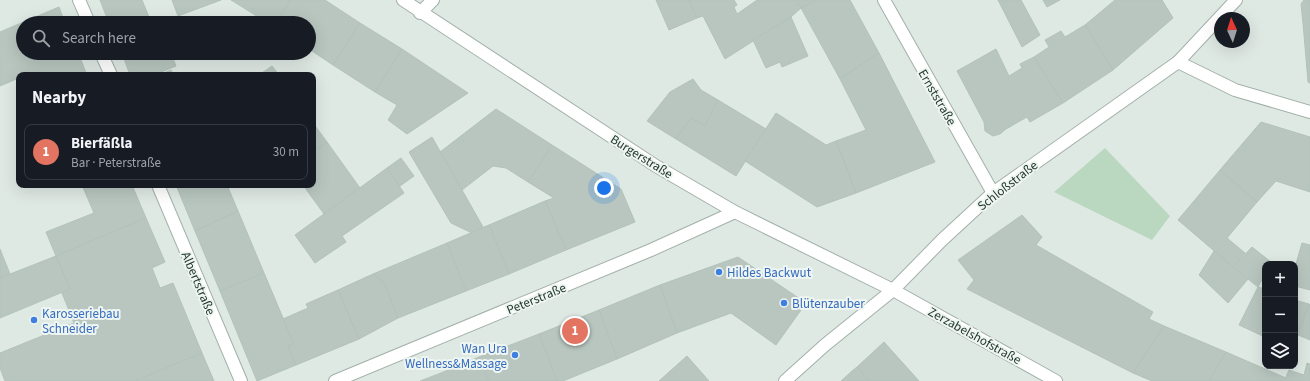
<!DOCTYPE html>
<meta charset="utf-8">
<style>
:root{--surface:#171b24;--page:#20242c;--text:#f1f3f6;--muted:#9ea1a6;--line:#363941;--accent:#e47462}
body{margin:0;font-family:"Source Sans 3",sans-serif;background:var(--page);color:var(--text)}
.controls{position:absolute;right:12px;bottom:12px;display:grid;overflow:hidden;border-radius:8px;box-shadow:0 4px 16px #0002}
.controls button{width:36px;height:36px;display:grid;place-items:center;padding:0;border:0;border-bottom:1px solid var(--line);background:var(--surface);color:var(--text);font:20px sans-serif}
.compass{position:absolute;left:1214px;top:12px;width:36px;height:36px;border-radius:50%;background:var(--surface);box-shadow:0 4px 16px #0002;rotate:356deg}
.you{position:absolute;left:604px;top:188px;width:14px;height:14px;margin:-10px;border:3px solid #fff;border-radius:50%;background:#1a73e8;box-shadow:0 0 0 6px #1a73e833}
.badge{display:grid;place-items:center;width:26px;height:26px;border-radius:50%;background:var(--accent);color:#fff;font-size:13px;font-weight:700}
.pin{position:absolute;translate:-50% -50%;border:2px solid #fff;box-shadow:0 1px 4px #0006}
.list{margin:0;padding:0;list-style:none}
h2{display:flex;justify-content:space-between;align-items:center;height:52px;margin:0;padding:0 16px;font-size:17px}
h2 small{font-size:13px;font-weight:400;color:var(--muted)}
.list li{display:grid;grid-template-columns:26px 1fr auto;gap:12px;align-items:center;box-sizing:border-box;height:56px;margin:0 8px 8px;padding:0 8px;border:1px solid var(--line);border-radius:8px}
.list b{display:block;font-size:15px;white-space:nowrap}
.list p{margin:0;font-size:13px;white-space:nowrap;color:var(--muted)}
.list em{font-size:13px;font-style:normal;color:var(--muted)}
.icon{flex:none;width:22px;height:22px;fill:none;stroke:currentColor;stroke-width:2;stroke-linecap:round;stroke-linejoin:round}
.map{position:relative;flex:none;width:1310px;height:381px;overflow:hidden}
.search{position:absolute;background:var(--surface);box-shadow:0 4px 16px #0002;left:16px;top:16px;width:300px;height:44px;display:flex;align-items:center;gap:10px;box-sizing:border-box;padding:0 14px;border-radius:22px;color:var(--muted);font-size:15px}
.panel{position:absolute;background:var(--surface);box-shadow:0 4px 16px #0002;left:16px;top:72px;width:300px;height:116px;border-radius:8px}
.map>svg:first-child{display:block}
.green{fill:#bad8bf}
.building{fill:#b8c6bf;stroke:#b2c2ba}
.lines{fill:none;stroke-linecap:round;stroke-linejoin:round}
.minor-casing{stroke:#a3b0aa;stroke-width:14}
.minor{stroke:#fff;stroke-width:12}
.shop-dot{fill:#3f7fe0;stroke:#eff6f2;stroke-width:1.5}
.labels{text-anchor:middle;stroke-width:4;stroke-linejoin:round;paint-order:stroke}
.street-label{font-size:13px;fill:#22372f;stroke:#eff6f2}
.shop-label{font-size:13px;fill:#366cbe;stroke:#eff6f2;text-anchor:start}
</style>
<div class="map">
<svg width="1310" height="381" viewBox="0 0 1310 381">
<rect width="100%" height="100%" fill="#dfe9e4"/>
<path class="green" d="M 1105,148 L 1170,216 L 1152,240 L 1054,192 Z"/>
<g class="building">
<path d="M 100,0 L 142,0 L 149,17 L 146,18 L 147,23 L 109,23 Z"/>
<path d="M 172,0 L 221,0 L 178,16 Z"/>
<path d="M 231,0 L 291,0 L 276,23 L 268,23 Z"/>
<path d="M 291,0 L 325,0 L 360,23 L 333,65 L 309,49 L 309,23 L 276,23 Z"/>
<path d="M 656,0 L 689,0 L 697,18 L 669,30 Z"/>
<path d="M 689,0 L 734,0 L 737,5 L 734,7 L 737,14 L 757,0 L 797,0 L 801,8 L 791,17 L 725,59 L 703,16 L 697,18 Z"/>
<path d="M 797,0 L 815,0 L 801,8 Z"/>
<path d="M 815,0 L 850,0 L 879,53 L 840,79 L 801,8 Z"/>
<path d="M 998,0 L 1021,0 L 1040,35 L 1022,47 Z"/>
<path d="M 1043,0 L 1060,0 L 1047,7 Z"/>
<path d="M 1115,0 L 1162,0 L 1173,18 L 1113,70 L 1085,25 Z"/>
<path d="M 1304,0 L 1310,0 L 1310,83 L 1308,82 L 1303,23 L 1301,4 Z"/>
<path d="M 59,7 L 65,23 L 23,23 L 23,53 L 78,53 L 87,75 L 28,75 L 27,72 L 19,75 L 19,78 L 0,86 L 0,32 Z"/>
<path d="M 791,17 L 808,56 L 782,67 L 780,62 L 766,68 L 753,40 Z"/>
<path d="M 360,23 L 402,49 L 375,92 L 333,65 Z"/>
<path d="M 1085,25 L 1113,70 L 1063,103 L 1034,57 L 1049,47 L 1045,40 L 1061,31 L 1065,37 Z"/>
<path d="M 402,49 L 468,93 L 407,134 L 388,120 L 397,105 L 375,92 Z"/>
<path d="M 996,49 L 1009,76 L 1022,68 L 1020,64 L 1034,57 L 1063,103 L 1030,122 L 1027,117 L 1006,129 L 1000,134 L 993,136 L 985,131 L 984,122 L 957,71 Z"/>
<path d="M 122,53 L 171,53 L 176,66 L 154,75 L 130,75 Z"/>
<path d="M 879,53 L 935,162 L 856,193 L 836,141 L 866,130 L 840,79 Z"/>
<path d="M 272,66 L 279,75 L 259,75 Z"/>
<path d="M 171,70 L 173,75 L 159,75 Z"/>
<path d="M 693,79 L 701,90 L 718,100 L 705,126 L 691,118 L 676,139 L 647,121 L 670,92 Z"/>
<path d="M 718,100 L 766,129 L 736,176 L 676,139 L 691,118 L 705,126 Z"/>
<path d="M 496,109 L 552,145 L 528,182 L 506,168 L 493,166 L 462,190 L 440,152 Z"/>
<path d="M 776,113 L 826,145 L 836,141 L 856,193 L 817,207 L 745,161 Z"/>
<path d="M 1261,122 L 1310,137 L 1310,192 L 1276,181 L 1257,202 L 1220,170 Z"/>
<path d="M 313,123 L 327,142 L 313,152 Z"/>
<path d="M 432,137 L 483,227 L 472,233 L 451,223 L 409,152 Z"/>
<path d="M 327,142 L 360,188 L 324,214 L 303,185 L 313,185 L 313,152 Z"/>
<path d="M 552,145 L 621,189 L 635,222 L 566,250 L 545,201 L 554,198 L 528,182 Z"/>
<path d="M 401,158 L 414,176 L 400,186 L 387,168 Z"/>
<path d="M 387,168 L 404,193 L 342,236 L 346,242 L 315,263 L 295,235 Z"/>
<path d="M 1220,170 L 1257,202 L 1227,238 L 1245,253 L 1233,267 L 1178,220 Z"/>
<path d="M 82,185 L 132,185 L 146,218 L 56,256 L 46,232 L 94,213 Z"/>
<path d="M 176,185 L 227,185 L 238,211 L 195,231 Z"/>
<path d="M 545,201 L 566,250 L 509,274 L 489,225 Z"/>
<path d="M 238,211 L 264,273 L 220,291 L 195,231 Z"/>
<path d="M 1022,215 L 1042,237 L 1036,245 L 1153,312 L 1149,319 L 1164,326 L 1133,373 L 967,289 L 974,280 L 958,260 Z"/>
<path d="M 146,218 L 165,262 L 152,268 L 160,288 L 173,283 L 202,353 L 135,381 L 5,381 L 0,368 L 0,353 L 74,323 L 62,293 L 70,289 L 56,256 Z"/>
<path d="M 489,225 L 509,274 L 466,291 L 447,243 Z"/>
<path d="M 447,243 L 466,291 L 398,318 L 384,283 L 373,274 Z"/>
<path d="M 1302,243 L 1310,245 L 1310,290 L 1295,286 L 1295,267 Z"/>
<path d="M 1252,247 L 1271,262 L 1270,264 L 1265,264 L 1265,274 L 1258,287 L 1233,267 Z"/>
<path d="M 0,249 L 10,274 L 0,278 Z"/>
<path d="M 1214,251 L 1248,279 L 1228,303 L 1199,275 Z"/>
<path d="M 56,256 L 70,289 L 0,318 L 0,278 Z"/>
<path d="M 738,257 L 806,303 L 776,345 L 731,313 L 677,333 L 660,285 Z"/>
<path d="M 264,273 L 294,344 L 288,346 L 296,365 L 257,381 L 220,291 Z"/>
<path d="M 373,274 L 384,283 L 398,318 L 359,339 L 338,290 Z"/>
<path d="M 660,285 L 677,333 L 617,359 L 599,310 Z"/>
<path d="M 1258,287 L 1265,289 L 1265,337 L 1239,325 Z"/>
<path d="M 338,290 L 359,339 L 296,365 L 288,346 L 294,344 L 283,319 L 308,308 L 306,304 Z"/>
<path d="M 1295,300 L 1309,304 L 1295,341 Z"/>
<path d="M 1309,304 L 1310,305 L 1310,340 L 1298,335 Z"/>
<path d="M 599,310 L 617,359 L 563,381 L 557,381 L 539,334 Z"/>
<path d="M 1164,326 L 1226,352 L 1209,381 L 1152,381 L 1133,373 Z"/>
<path d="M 539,334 L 557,381 L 489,381 L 479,357 Z"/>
<path d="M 884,342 L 919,381 L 869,381 L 857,367 Z"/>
<path d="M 1226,352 L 1286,378 L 1284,381 L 1209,381 Z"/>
<path d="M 202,353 L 214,381 L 135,381 Z"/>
<path d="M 687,356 L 709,381 L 659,381 Z"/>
<path d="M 479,357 L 489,381 L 420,381 L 441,373 Z"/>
<path d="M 1307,363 L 1310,364 L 1310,381 L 1284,381 L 1289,370 L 1304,375 Z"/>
<path d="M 857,367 L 869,381 L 841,381 L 852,371 Z"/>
</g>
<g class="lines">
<defs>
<g id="minor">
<path d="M 79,0 L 89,23"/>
<path d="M 403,0 L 656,166 L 735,212 L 893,290 L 1056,381"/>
<path d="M 884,0 L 993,193"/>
<path d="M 420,13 L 433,0"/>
<path d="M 101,53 L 111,75"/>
<path d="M 1178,62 L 1235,90 L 1310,112"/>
<path d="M 158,185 L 241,381"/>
<path d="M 335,381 L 651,250 L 735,212"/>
<path d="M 785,381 L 825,345 L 893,290 L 942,240 L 993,193 L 1178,62 L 1236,0"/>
</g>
</defs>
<use href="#minor" class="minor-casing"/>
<use href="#minor" class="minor"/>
</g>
<g class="shop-dot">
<circle cx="719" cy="272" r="4"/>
<circle cx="784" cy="303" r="4"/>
<circle cx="34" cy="320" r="4"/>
<circle cx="515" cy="355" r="4"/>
</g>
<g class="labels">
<g class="street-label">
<text transform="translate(938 97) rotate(60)" y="5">Ernststraße</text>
<text transform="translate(642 156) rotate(32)" y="5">Burgerstraße</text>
<text transform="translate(1007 185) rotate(-38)" y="5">Schloßstraße</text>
<text transform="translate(199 283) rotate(67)" y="5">Albertstraße</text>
<text transform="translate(536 298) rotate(-22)" y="5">Peterstraße</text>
<text transform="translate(975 335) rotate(29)" y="5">Zerzabelshofstraße</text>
</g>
<g class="shop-label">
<text x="727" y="277">Hildes Backwut</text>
<text x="792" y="308">Blütenzauber</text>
<text x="42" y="318">Karosseriebau<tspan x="42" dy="15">Schneider</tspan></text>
<text x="507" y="353" text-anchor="end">Wan Ura<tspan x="507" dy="15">Wellness&amp;Massage</tspan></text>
</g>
</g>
</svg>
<div class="controls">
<button>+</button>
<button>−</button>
<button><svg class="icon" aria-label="layers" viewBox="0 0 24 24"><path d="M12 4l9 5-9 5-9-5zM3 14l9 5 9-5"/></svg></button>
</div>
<svg class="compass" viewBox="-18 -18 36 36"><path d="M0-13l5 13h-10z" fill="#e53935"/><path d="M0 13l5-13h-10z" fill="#9ea1a6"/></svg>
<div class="you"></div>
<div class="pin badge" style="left:575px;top:331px">1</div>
<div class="search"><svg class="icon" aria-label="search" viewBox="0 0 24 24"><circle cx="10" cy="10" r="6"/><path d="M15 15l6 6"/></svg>Search here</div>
<section class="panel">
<h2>Nearby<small></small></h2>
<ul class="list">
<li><span class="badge">1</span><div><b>Bierfäßla</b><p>Bar · Peterstraße</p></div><em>30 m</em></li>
</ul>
</section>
</div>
